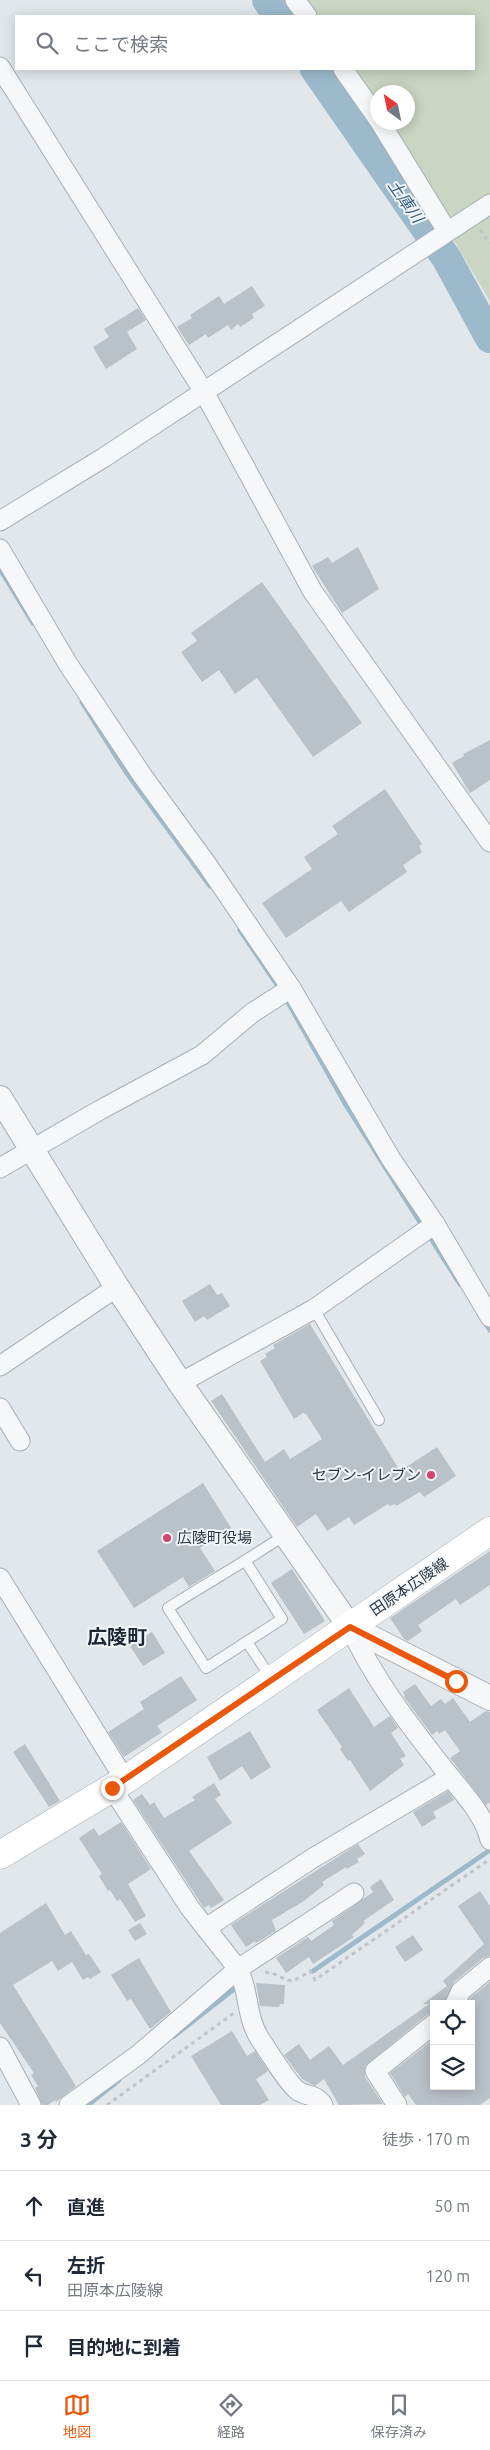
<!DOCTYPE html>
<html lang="ja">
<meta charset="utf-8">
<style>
:root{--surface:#fff;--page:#f6f6f7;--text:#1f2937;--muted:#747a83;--line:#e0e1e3;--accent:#ea580c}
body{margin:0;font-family:Ubuntu,"Noto Sans JP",sans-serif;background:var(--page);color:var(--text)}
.controls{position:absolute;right:15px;bottom:15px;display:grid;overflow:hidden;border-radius:0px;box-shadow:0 2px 12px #0003}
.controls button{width:45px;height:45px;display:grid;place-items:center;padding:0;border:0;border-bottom:1px solid var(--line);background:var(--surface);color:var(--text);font:25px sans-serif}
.compass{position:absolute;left:370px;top:85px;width:45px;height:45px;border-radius:50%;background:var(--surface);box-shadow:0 2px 12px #0003;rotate:327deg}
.stop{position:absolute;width:15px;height:15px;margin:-11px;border:4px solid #ea580c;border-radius:50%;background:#fff}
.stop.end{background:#ea580c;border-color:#fff;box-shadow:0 1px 5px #0008}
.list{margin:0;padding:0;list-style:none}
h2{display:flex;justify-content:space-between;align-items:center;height:65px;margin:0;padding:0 20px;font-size:21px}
h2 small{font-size:16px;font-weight:400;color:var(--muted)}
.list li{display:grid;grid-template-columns:32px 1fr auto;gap:15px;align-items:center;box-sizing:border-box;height:70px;padding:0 20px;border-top:1px solid var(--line)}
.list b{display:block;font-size:19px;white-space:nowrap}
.list p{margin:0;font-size:16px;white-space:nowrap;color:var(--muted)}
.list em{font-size:16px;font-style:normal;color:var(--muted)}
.icon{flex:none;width:28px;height:28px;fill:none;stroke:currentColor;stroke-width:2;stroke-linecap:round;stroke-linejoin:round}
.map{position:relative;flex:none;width:490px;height:2105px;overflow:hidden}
.search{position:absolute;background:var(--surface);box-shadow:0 2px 12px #0003;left:15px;right:15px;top:15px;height:55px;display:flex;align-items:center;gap:12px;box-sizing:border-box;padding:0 18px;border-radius:0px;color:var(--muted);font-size:19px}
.sheet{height:275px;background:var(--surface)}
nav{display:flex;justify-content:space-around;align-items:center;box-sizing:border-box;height:70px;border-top:1px solid var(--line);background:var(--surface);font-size:14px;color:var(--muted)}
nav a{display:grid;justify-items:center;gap:2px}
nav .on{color:var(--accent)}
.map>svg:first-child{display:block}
.green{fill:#cad5c3;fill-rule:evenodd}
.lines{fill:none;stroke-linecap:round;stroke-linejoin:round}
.stream{stroke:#9cbacc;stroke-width:5}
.river{stroke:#9cbacc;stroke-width:30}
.building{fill:#b9c1c9}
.service-casing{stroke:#a7afb6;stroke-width:12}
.minor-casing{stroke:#a7afb6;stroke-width:21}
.tertiary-casing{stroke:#a7afb6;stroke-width:26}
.secondary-casing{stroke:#a7afb6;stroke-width:29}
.path{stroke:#c0c5ca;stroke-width:3;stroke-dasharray:4 4;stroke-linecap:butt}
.service{stroke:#f5f7f9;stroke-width:10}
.minor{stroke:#f5f7f9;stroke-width:19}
.tertiary{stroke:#f5f7f9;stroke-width:24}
.secondary{stroke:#fff;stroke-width:28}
.route{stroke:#ea580c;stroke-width:6}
.poi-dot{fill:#d3446f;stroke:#f2f6f8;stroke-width:2}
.labels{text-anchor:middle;stroke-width:4;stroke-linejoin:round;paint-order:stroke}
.poi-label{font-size:15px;fill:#293744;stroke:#f2f6f8;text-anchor:end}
.street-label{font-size:15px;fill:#293744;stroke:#f2f6f8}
.water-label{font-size:16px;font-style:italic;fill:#325c79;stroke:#f2f6f8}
.district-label{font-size:20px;font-weight:bold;fill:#1c2835;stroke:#f2f6f8}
</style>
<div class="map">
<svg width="490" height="2105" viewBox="0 0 490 2105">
<rect width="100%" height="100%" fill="#e2e7eb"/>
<path class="green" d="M 284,0 L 490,0 L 490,301 L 447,229 L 333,69 L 474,69 L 474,16 L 295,16 ZM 378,92 L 408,92 L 408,122 L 378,122 Z"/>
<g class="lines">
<g class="stream">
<path d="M 0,569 L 33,623"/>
<path d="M 82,702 L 126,772 L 210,886"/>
<path d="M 240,930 L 280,989"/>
<path d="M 285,997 L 346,1105 L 423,1227"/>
<path d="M 428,1234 L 460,1284"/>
<path d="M 483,1320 L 490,1330"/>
<path d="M 313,1971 L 490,1850"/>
<path d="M 174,2036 L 234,1989"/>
<path d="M 88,2105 L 119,2080"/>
</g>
<g class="river">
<path d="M 267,0 L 278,16"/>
<path d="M 315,69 L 447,259 L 490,338"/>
</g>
</g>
<g class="building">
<path d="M 252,286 L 265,306 L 252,314 L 254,318 L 240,327 L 238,324 L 231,330 L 228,325 L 208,338 L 206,334 L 189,345 L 177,327 L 192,318 L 190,315 L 219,296 L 224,304 Z"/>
<path d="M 138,308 L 146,320 L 127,332 L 137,349 L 106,369 L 93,347 L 109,337 L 104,329 Z"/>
<path d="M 358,547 L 379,589 L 342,613 L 312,566 L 328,557 L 332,563 Z"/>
<path d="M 262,582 L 362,723 L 313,757 L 257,678 L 235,694 L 219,670 L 202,682 L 181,652 L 197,641 L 191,633 Z"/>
<path d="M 490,740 L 490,780 L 470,793 L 452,763 L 464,756 L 463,754 Z"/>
<path d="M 385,789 L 422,844 L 419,846 L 422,852 L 403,865 L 407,872 L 349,912 L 341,901 L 286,938 L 262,903 L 312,869 L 304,857 L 338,834 L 332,826 Z"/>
<path d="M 210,1284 L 217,1295 L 222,1293 L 230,1306 L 207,1320 L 204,1316 L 195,1322 L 182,1301 Z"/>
<path d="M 310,1324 L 400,1471 L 437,1447 L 456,1476 L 424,1497 L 420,1492 L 396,1506 L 395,1504 L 390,1506 L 388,1504 L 354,1525 L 349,1517 L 327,1531 L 316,1514 L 297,1527 L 211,1401 L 222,1394 L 265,1462 L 284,1449 L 290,1459 L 322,1439 L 306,1414 L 303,1413 L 294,1419 L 260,1361 L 267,1357 L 265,1354 L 275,1348 L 273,1345 Z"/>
<path d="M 203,1483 L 231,1528 L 200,1548 L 215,1571 L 189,1587 L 183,1577 L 134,1608 L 97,1551 Z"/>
<path d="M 490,1551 L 490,1585 L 460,1605 L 456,1599 L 418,1625 L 422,1631 L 408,1641 L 404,1639 L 390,1618 Z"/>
<path d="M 292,1569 L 325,1621 L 304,1634 L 271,1583 Z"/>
<path d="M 152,1632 L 165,1653 L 143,1666 L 130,1646 Z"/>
<path d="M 181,1676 L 197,1700 L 157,1726 L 162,1732 L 124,1757 L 108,1732 L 144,1709 L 140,1702 Z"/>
<path d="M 415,1684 L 431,1706 L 441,1699 L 445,1704 L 453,1698 L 470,1722 L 486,1711 L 490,1712 L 490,1803 L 486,1805 L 450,1758 L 460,1751 L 445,1730 L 439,1734 L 437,1731 L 432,1735 L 404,1697 L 405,1696 L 403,1692 Z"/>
<path d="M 349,1688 L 374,1727 L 390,1716 L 398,1728 L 391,1733 L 406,1756 L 400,1759 L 404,1765 L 370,1791 L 350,1760 L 348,1761 L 340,1749 L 342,1747 L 317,1710 Z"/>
<path d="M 250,1731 L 271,1767 L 251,1780 L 242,1766 L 220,1781 L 207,1757 Z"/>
<path d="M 25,1744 L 60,1801 L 49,1807 L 13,1752 Z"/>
<path d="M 214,1783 L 221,1795 L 215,1799 L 232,1823 L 189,1851 L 224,1900 L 211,1908 L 209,1905 L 204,1908 L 133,1800 L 142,1794 L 150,1805 L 154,1802 L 164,1818 L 195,1800 L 192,1797 Z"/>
<path d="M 448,1791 L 454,1800 L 433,1812 L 436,1818 L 422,1827 L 413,1812 Z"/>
<path d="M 121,1822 L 151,1869 L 128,1884 L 146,1916 L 135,1922 L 120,1899 L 117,1901 L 110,1890 L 108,1891 L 99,1876 L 102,1874 L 79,1838 L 94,1828 L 99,1836 Z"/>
<path d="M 358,1844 L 365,1854 L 357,1859 L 359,1862 L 347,1869 L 346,1867 L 322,1882 L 324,1885 L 304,1901 L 272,1920 L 276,1931 L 256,1943 L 255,1941 L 246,1947 L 231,1925 Z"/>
<path d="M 381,1879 L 394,1900 L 363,1921 L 365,1923 L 352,1935 L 354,1937 L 313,1964 L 309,1957 L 286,1973 L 276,1958 L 308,1937 L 311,1941 L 334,1925 L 332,1921 L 373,1892 L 370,1887 Z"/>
<path d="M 480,1891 L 490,1906 L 490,1956 L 483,1958 L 454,1982 L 444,2004 L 434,2004 L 434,2013 L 427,2015 L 365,2066 L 365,2077 L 383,2104 L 339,2105 L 324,2079 L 315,2086 L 302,2079 L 284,2055 L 299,2044 L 310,2060 L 329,2046 L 343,2065 L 429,2004 L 423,2004 L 447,1986 L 443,1981 L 484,1944 L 458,1906 Z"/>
<path d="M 46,1903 L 65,1935 L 71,1931 L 86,1955 L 89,1954 L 101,1972 L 90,1979 L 88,1977 L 83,1980 L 72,1962 L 58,1971 L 52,1961 L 13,1985 L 76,2086 L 56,2102 L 55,2100 L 48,2105 L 42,2105 L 35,2088 L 38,2086 L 31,2075 L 34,2073 L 0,2023 L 0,1933 Z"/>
<path d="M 140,1923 L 147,1934 L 135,1941 L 128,1930 Z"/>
<path d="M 413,1935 L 423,1950 L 405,1962 L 395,1947 Z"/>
<path d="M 139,1958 L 171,2012 L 150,2029 L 131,1999 L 127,2001 L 111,1975 Z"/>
<path d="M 490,1982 L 490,2098 L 480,2105 L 416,2105 L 408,2094 L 405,2097 L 390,2073 L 434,2039 L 434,2086 L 471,2086 L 471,2004 L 468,2004 L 470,1998 Z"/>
<path d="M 256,1983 L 285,1985 L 284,2004 L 280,2004 L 279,2007 L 260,2006 Z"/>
<path d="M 232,2031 L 247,2056 L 255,2051 L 268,2071 L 256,2079 L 269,2100 L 260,2105 L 221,2105 L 191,2056 Z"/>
</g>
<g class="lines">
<defs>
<g id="service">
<path d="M 314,1309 L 379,1420"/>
<path d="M 246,1562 L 282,1619 L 206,1668 L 168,1608 C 207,1583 247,1561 286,1534"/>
<path d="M 247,1642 L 271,1678"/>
</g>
<g id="minor">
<path d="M 295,0 L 307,16"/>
<path d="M 0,67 L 204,392 L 313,592 L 490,842"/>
<path d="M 343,69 L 378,119"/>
<path d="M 380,122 L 447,231"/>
<path d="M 0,521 L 103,458 L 490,204"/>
<path d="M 0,549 L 68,664 L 144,778 L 206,863 L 291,988 L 391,1159 L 435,1224 L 490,1317"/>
<path d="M 0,1168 L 100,1110 L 202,1055 L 252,1013 L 291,988"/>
<path d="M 0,1366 L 117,1287"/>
<path d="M 180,1383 L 314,1309 L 435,1224"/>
<path d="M 0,1408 L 20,1441"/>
<path d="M 0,1578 L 125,1780"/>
<path d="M 350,1627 C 372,1676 407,1722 440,1764 C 457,1787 484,1812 490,1840"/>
<path d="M 112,1788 L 190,1908 L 238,1969 C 250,1992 245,2015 260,2039 C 267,2049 289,2085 297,2090 C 306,2097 315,2093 323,2105"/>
<path d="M 206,1928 L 313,1858 L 450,1777"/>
<path d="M 455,2004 L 461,1991 L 490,1967"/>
<path d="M 0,2047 L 31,2105"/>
<path d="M 69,2105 L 138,2055 L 238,1969 L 354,1893"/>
<path d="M 397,2105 L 375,2071 L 434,2024"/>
</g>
<path id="tertiary" d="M 0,1098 L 117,1287 L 180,1383 L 350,1627 L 490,1698"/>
<path id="secondary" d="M 0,1855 L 125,1780 L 490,1531"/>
</defs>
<use href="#service" class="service-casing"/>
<use href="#minor" class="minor-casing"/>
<use href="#tertiary" class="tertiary-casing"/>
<use href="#secondary" class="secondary-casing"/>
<g class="path">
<path d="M 480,230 L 490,243"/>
<path d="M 265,1972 C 289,1975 283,1990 310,1971 L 315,1980 L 490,1859"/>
<path d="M 107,2105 L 234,2013"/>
</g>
<use href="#service" class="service"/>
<use href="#minor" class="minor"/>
<use href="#tertiary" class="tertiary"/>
<use href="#secondary" class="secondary"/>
</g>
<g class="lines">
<path class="route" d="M 112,1788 L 350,1627 L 456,1681"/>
</g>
<g class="poi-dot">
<circle cx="431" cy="1475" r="5"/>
<circle cx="167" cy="1538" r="5"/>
</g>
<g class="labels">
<g class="poi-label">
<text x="421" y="1480">セブン-イレブン</text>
<text x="177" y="1543" text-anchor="start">広陵町役場</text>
</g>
<g class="street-label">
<text transform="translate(409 1587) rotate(-34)" y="5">田原本広陵線</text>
</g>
<g class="water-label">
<text transform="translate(406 201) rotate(55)" y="6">土庫川</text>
</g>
<g class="district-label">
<text x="117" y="1644">広陵町</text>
</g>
</g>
</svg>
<div class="controls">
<button><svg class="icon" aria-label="locate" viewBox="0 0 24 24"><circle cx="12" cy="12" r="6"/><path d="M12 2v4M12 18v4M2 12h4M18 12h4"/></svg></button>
<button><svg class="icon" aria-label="layers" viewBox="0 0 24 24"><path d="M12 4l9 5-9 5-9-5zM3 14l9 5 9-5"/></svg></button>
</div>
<svg class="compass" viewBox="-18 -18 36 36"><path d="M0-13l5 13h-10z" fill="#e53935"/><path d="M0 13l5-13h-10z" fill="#747a83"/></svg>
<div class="stop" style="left:456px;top:1681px"></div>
<div class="stop end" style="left:112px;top:1788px"></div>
<div class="search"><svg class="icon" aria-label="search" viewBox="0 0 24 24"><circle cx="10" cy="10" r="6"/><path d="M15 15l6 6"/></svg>ここで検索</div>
</div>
<section class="sheet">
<h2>3 分<small>徒歩 · 170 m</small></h2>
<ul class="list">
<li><svg class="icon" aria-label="ahead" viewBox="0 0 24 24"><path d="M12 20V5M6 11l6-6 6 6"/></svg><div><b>直進</b></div><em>50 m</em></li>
<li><svg class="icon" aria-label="left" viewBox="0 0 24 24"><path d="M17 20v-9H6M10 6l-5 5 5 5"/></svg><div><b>左折</b><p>田原本広陵線</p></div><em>120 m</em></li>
<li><svg class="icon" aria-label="arrive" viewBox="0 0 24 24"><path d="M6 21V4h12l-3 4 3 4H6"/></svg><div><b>目的地に到着</b></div></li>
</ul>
</section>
<nav>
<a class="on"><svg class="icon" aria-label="map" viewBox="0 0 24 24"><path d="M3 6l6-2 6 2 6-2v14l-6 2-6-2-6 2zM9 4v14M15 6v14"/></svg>地図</a>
<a><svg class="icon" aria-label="directions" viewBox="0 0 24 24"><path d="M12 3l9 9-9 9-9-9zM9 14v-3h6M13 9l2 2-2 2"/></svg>経路</a>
<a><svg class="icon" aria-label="saved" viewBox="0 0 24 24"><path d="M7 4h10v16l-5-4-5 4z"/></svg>保存済み</a>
</nav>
